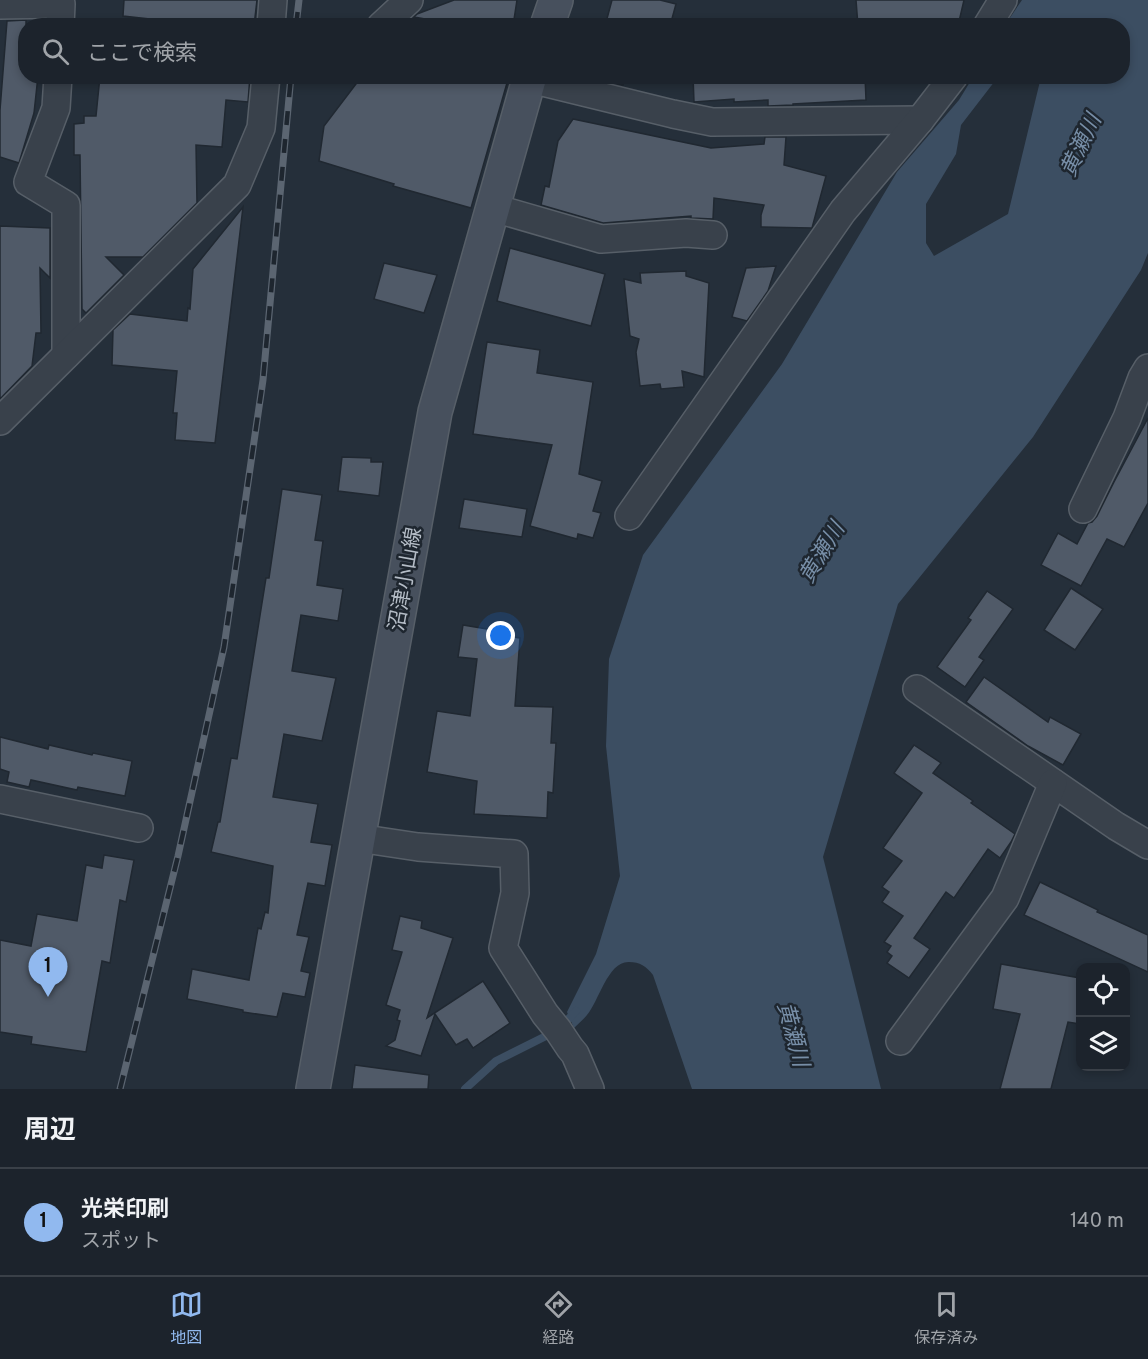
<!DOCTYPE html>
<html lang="ja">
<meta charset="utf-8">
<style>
:root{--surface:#1c232c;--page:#252b34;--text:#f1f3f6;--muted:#a0a4a9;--line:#3a4048;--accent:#91b9ef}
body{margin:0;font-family:Overpass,"Noto Sans JP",sans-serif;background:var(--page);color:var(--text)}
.controls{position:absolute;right:18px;bottom:18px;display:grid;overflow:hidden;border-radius:12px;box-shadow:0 3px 9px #0003}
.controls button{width:54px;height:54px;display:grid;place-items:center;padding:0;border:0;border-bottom:2px solid var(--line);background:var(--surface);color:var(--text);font:30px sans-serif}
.you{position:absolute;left:501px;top:636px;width:21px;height:21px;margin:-15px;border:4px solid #fff;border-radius:50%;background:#1a73e8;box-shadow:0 0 0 9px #1a73e833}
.badge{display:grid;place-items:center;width:39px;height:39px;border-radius:50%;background:var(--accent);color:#111;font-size:20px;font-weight:700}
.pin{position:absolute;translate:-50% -50px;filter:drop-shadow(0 2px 3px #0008)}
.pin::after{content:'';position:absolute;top:32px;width:21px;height:18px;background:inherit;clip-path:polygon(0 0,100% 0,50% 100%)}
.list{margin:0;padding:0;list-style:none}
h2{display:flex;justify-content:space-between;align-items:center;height:78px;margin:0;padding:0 24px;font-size:26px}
h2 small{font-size:20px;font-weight:400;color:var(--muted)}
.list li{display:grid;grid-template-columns:39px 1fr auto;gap:18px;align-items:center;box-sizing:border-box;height:108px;padding:0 24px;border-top:2px solid var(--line)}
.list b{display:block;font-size:22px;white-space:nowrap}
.list p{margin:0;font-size:20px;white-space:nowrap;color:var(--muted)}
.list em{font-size:20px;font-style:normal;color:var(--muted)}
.icon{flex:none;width:33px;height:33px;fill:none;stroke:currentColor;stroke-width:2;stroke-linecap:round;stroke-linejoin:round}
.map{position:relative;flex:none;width:1148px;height:1089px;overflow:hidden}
.search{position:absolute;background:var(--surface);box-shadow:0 3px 9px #0003;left:18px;right:18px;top:18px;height:66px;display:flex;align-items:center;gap:15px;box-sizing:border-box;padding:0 21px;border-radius:24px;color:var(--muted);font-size:22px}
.sheet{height:186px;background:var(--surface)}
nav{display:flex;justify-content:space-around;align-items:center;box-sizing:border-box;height:84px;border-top:2px solid var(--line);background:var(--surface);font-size:16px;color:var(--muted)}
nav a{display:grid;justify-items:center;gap:3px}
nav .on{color:var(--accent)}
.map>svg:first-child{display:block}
.water{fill:#3c4e62}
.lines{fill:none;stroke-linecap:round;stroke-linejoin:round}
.stream{stroke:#3c4e62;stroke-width:8}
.building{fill:#505a68;stroke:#202831;stroke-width:1.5}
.minor-casing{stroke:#575f68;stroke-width:30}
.secondary-casing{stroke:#575f68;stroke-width:36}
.minor{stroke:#39414b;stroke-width:27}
.secondary{stroke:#47505d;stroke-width:33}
.rail-casing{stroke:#5b6571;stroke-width:7}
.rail{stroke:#1e262f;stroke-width:4.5;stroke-dasharray:14;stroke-linecap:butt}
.labels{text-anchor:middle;stroke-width:5;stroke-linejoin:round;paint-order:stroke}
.street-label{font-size:21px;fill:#b4bcc6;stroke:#1e262f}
.water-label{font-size:22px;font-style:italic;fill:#778ea7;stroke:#1e262f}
</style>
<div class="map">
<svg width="1148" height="1089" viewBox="0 0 1148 1089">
<rect width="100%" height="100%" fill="#252f3a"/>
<path class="water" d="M 1022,0 L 1148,0 L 1148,253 L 1141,270 L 1033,437 L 898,604 L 823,857 L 881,1089 L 692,1089 L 653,975 C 646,966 640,962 629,962 C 608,961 599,1001 587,1015 C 583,1020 578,1024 574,1028 L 567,1012 L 596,954 L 620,876 L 606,746 L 609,659 L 643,555 L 782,364 L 897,172 L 959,100 L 973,77 L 998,77 L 961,125 L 956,154 L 926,204 L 926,243 L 934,256 L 1008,214 L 1041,77 L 1122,76 L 1122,26 L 1005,25 Z"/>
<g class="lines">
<path class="stream" d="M 465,1089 L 496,1061 L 558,1030 L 576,1011"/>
</g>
<g class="building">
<path d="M 124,0 L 257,0 L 254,26 L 213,26 L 123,16 Z"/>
<path d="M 454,0 L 517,0 L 513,26 L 464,26 L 414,17 L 417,14 Z"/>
<path d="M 612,0 L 660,0 L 676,4 L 670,26 L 605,26 Z"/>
<path d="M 856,0 L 964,0 L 958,26 L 858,26 Z"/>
<path d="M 26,20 L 26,76 L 38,76 L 34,113 L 19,163 L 0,157 L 0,110 L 7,21 Z"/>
<path d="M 100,76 L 250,76 L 248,102 L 226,100 L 222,147 L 196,145 L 197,203 L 143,257 L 106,257 L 124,275 L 86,313 L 82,309 L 80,155 L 74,155 L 74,124 L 84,123 L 84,116 L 96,116 Z"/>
<path d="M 362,76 L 509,76 L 471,208 L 393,186 L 394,184 L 319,161 L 324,126 Z"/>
<path d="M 600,76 L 625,76 L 623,85 L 598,79 Z"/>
<path d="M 693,76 L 865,76 L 866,100 L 793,104 L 793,105 L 768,106 L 768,100 L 734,102 L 734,99 L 694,102 Z"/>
<path d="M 573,119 L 711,148 L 764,144 L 765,137 L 786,137 L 784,165 L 826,176 L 812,228 L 761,227 L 761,215 L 764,205 L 714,198 L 713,219 L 691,218 L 691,216 L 603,223 L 541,205 L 545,186 L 549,187 L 558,141 Z"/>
<path d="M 243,207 L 215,443 L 175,440 L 177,413 L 173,413 L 177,371 L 112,365 L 113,330 L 130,314 L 187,321 L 188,308 L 190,309 L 193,269 Z"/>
<path d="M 0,226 L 50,228 L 50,278 L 40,268 L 41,333 L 36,333 L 32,366 L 0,399 Z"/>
<path d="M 510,248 L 605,274 L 591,326 L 497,301 Z"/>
<path d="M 384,263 L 437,275 L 424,313 L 374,299 Z"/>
<path d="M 776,266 L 768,291 L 747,321 L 732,317 L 746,268 Z"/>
<path d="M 686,271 L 686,276 L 709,283 L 704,377 L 682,371 L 684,387 L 661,389 L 660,384 L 640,386 L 636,352 L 639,339 L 630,336 L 624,279 L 641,283 L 640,273 Z"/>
<path d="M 487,342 L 540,350 L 537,373 L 593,382 L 579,474 L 602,481 L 593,511 L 601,513 L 593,538 L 578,534 L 577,539 L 530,526 L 552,445 L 473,434 Z"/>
<path d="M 1148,418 L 1148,503 L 1124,547 L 1107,539 L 1081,586 L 1041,565 L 1058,533 L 1077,544 L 1088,523 L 1092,522 L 1097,516 L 1114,482 Z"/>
<path d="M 342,457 L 371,458 L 371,462 L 383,462 L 379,496 L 338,491 Z"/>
<path d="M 282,489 L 322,495 L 315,540 L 323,541 L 317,585 L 343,589 L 338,621 L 301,615 L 292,671 L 336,678 L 322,741 L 284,734 L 273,797 L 318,804 L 311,842 L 332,845 L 325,886 L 308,883 L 297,935 L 309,937 L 301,971 L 310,973 L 305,997 L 283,993 L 277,1017 L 243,1012 L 243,1010 L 187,999 L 192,969 L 249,980 L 258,928 L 261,929 L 265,912 L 268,913 L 273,866 L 211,852 L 218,822 L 220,822 L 231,758 L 237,759 L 266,578 L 269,578 Z"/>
<path d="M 464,499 L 527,509 L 522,537 L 459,528 Z"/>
<path d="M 1071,588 L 1103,609 L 1075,650 L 1044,630 Z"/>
<path d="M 987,591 L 1013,609 L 979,657 L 984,660 L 965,687 L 937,667 L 971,620 L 968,618 Z"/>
<path d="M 463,625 L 493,630 L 493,634 L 520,638 L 515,706 L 553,707 L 551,743 L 556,743 L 553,793 L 548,792 L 547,818 L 474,814 L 477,781 L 427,772 L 437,711 L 470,716 L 477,659 L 458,657 Z"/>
<path d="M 984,677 L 1048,722 L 1050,717 L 1081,734 L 1063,765 L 1028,746 L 966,702 Z"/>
<path d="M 0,737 L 48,749 L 49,745 L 92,755 L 93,753 L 132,761 L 125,796 L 78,787 L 77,790 L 31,780 L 29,787 L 7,782 L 9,772 L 0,769 Z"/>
<path d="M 914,745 L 941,763 L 933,773 L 973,801 L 971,803 L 1015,834 L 1011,842 L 1000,858 L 988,849 L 954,898 L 946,892 L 914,938 L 930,949 L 909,978 L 887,963 L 892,956 L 887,952 L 891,946 L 884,942 L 903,916 L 882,902 L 889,892 L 882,887 L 902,861 L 883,848 L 922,793 L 894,773 Z"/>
<path d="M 104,855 L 134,860 L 126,902 L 120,900 L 110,963 L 102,961 L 86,1052 L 31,1044 L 32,1037 L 0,1032 L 0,940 L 31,946 L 37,914 L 77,921 L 86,865 L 102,868 Z"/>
<path d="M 1040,882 L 1098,910 L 1097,912 L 1148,935 L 1148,972 L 1024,915 Z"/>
<path d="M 400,916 L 422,921 L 421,928 L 453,938 L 427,1018 L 483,981 L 510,1023 L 473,1048 L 467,1039 L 456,1045 L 435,1014 L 421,1056 L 386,1046 L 395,1040 L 400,1021 L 397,1020 L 400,1010 L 386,1005 L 402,952 L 392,950 Z"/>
<path d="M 1001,964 L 1080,978 L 1080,1024 L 1068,1022 L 1051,1089 L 1000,1089 L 1020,1014 L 993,1009 Z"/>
<path d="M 355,1065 L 429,1075 L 428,1089 L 352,1089 Z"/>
</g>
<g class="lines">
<defs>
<g id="minor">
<path d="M 0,5 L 61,4 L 60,26"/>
<path d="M 271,26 L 273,0"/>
<path d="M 381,26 L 409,0"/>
<path d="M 987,26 L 1003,0"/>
<path d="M 58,76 L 56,108 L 28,182 L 66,205 L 66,355"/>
<path d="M 530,79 L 673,114 L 712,122 L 920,120"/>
<path d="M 494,208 L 601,239 L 686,233 L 713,235"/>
<path d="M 0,421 L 237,185 L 261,128 L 266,76"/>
<path d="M 1083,509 L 1127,418 L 1142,378 L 1148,368"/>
<path d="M 629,516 L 843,211 L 920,120 L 954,76"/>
<path d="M 917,689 L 1116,826 L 1148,845"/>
<path d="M 0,799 L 139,828"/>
<path d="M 358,838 L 418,847 L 514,854 L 515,893 L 503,948 L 545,1014 L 558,1030 L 570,1048 L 575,1054 L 590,1089"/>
<path d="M 900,1041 L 1005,898 L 1053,783"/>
</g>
<g id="secondary">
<path d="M 547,26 L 556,0"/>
<path d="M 313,1089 L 435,412 L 530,76"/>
</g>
</defs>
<use href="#minor" class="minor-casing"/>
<use href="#secondary" class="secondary-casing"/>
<use href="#minor" class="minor"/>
<use href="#secondary" class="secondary"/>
<defs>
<g id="rail">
<path d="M 296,26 L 299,0"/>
<path d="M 120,1089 L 178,856 L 224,647 L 263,380 L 291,76"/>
</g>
</defs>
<use href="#rail" class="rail-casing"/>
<use href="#rail" class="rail"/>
</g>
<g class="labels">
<g class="street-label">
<text transform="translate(405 579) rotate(-80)" y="7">沼津小山線</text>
</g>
<g class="water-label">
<text transform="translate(1080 145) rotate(-65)" y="8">黄瀬川</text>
<text transform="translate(821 552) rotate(-59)" y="8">黄瀬川</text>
<text transform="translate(794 1034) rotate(75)" y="8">黄瀬川</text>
</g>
</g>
</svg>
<div class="controls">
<button><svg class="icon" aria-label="locate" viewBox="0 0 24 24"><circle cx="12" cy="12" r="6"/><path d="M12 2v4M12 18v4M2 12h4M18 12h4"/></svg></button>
<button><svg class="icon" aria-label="layers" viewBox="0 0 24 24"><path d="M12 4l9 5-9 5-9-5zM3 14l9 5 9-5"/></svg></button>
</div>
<div class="you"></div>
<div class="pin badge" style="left:48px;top:997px">1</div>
<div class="search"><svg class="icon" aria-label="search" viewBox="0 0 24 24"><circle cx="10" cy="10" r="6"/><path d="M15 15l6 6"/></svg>ここで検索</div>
</div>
<section class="sheet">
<h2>周辺<small></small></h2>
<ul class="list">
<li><span class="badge">1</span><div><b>光栄印刷</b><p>スポット</p></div><em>140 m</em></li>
</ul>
</section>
<nav>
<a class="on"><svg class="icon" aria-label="map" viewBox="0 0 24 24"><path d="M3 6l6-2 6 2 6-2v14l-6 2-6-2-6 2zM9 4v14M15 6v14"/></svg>地図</a>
<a><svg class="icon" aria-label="directions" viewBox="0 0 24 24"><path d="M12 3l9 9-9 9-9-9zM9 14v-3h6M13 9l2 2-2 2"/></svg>経路</a>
<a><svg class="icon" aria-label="saved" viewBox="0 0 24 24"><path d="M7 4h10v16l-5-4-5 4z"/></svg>保存済み</a>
</nav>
